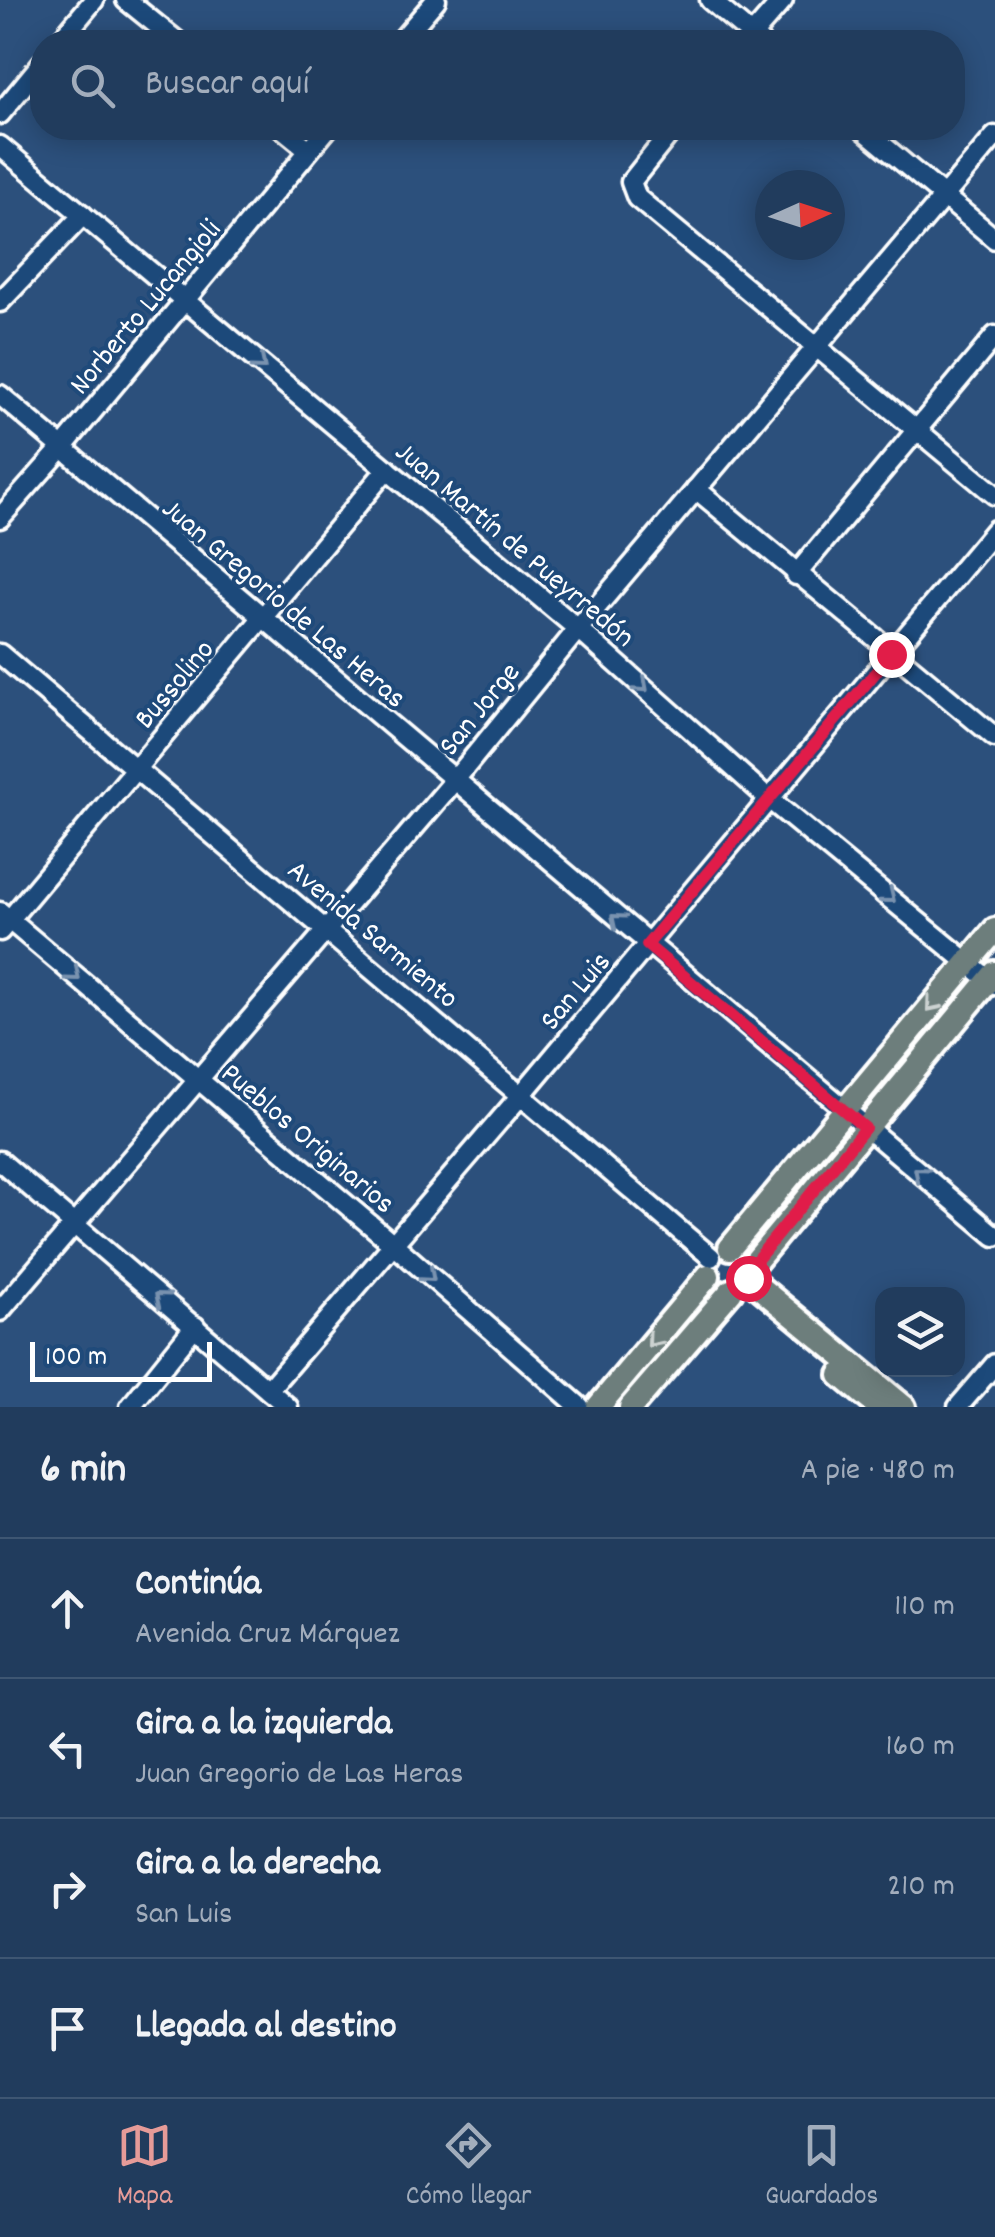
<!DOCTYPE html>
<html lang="es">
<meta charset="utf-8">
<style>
:root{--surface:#213c5d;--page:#2d4766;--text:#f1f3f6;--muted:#a2adbc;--line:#3e5672;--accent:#e69b98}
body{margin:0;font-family:Dekko,sans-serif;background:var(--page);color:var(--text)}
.controls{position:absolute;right:30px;bottom:30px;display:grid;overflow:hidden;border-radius:20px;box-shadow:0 5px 25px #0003}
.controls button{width:90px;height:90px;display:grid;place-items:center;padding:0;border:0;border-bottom:2px solid var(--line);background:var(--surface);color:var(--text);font:50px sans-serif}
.compass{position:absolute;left:755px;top:170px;width:90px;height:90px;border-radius:50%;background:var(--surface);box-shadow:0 5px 25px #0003;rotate:87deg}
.scale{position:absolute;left:30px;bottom:25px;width:182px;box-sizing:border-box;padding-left:10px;border:5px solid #fff;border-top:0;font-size:28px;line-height:35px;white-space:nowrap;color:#fff;-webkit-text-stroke:8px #1f4a7a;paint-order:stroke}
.stop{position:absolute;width:30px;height:30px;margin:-22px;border:8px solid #e11d48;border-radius:50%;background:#fff}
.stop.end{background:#e11d48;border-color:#fff;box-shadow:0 2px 10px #0008}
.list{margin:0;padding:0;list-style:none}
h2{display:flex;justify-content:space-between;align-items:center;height:130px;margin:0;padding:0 40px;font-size:42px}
h2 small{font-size:32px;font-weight:400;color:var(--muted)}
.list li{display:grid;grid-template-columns:65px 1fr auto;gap:30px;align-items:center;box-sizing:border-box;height:140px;padding:0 40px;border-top:2px solid var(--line)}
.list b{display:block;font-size:38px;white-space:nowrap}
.list p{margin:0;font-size:32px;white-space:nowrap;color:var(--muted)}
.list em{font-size:32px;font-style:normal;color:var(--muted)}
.icon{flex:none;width:55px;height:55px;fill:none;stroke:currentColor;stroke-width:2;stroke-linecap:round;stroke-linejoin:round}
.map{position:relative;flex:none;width:995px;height:1407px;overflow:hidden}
.search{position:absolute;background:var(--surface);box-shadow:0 5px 25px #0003;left:30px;right:30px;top:30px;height:110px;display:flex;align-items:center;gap:25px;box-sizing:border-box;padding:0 35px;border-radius:40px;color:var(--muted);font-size:38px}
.sheet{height:690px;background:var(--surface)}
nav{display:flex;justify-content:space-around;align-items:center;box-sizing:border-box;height:140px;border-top:2px solid var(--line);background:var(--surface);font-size:28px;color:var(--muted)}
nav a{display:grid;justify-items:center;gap:5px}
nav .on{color:var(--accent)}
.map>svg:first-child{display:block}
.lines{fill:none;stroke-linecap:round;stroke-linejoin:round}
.minor-casing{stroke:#fff;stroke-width:25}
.major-casing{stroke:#fff;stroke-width:30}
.minor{stroke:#1f4a7a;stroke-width:18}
.major{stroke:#6d7e7c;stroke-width:22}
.oneway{stroke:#7992af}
.oneway2{stroke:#ccd2d1}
.route{stroke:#e11d48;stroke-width:12}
.labels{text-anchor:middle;stroke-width:8;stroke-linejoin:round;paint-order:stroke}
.street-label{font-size:30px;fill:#fff;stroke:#1f4a7a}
</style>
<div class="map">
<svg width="995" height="1407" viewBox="0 0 995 1407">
<rect width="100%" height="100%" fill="#2c507c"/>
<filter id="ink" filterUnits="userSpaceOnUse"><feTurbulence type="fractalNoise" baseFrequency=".01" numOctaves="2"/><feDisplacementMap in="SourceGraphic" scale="20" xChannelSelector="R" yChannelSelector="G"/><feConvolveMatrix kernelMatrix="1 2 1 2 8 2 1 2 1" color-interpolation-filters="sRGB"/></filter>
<g filter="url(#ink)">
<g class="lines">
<defs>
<g id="minor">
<path d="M 126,0 L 178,42"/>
<path d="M 710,0 L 760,42"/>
<path d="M 747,41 L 783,0"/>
<path d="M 59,42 L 94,0"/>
<path d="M 400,42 L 436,0"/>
<path d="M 0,114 L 42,63"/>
<path d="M 282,128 L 309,150"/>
<path d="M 674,128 L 631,182 L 637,198 L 995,495"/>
<path d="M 862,128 L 995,239"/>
<path d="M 0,146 L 578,629 L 769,799 L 995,985"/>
<path d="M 0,302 L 83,215"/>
<path d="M 0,395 L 995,1236"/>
<path d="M 696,489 L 995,737"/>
<path d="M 0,518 L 62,448 L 328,128"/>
<path d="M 796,575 L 995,336"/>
<path d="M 0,654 L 711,1257"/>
<path d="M 0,912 L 392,1243 L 580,1407"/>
<path d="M 0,931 L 387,469"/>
<path d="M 0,1161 L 288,1407"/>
<path d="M 0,1311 L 454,781 L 578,629 L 995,136"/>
<path d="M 268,1390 L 522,1094 L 995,530"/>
<path d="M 130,1407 L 195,1326"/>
<path d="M 958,1407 L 995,1364"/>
</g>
<g id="major">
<path d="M 730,1248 L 995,930"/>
<path d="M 750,1268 L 995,973"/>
<path d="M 748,1278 L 904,1407"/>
<path d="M 841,1375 L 879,1407"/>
<path d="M 598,1407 L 708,1276"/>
<path d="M 631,1407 L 731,1291"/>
</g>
</defs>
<use href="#minor" class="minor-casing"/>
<use href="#major" class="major-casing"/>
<use href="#minor" class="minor"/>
<use href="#major" class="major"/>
</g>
<defs><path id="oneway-chevron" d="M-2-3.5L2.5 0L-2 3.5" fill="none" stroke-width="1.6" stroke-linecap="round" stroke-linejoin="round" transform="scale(2.5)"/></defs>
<g class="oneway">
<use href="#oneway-chevron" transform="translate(260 364) rotate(40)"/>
<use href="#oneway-chevron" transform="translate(642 686) rotate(42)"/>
<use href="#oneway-chevron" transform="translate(889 897) rotate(39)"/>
<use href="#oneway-chevron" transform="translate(617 920) rotate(-140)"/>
<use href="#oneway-chevron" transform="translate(74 975) rotate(40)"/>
<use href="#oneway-chevron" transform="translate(920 1173) rotate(-140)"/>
<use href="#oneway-chevron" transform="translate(429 1276) rotate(41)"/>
<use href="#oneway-chevron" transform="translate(161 1298) rotate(-140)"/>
</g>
<g class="oneway2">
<use href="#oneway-chevron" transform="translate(932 1005) rotate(130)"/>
<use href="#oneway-chevron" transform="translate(653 1341) rotate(130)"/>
</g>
</g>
<g class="lines" filter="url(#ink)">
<path class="route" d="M 748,1278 L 750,1268 L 865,1128 L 647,945 L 891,654"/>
</g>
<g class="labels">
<g class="street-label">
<text transform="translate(144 306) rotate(-50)" y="10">Norberto Lucangioli</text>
<text transform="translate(516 543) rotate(40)" y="10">Juan Martín de Pueyrredón</text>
<text transform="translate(285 602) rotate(40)" y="10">Juan Gregorio de Las Heras</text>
<text transform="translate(173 683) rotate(-50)" y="10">Bussolino</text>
<text transform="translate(478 708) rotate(-51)" y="10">San Jorge</text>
<text transform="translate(374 933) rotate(40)" y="10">Avenida Sarmiento</text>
<text transform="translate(574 990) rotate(-50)" y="10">San Luis</text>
<text transform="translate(309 1137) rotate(40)" y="10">Pueblos Originarios</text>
</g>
</g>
</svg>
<div class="controls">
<button><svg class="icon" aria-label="layers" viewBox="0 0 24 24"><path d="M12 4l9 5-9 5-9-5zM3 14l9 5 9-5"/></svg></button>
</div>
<svg class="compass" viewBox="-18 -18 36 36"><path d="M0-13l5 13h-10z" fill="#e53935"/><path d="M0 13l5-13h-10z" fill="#a2adbc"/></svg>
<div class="scale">100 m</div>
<div class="stop" style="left:748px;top:1278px"></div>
<div class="stop end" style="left:891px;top:654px"></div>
<div class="search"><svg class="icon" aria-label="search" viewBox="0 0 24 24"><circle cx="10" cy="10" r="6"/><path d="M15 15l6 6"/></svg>Buscar aquí</div>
</div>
<section class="sheet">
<h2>6 min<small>A pie · 480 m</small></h2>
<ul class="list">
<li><svg class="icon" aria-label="ahead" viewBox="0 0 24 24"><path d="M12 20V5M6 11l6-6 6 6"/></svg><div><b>Continúa</b><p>Avenida Cruz Márquez</p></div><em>110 m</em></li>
<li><svg class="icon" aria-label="left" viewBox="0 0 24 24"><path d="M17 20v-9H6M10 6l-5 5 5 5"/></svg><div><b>Gira a la izquierda</b><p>Juan Gregorio de Las Heras</p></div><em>160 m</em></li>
<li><svg class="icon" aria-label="right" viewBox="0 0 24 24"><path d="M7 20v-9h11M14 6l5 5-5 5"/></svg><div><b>Gira a la derecha</b><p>San Luis</p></div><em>210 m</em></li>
<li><svg class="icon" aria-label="arrive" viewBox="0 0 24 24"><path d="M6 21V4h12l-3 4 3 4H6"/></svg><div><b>Llegada al destino</b></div></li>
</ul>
</section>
<nav>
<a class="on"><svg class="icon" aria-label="map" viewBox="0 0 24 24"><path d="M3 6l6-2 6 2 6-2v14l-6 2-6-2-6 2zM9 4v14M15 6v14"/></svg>Mapa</a>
<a><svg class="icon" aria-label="directions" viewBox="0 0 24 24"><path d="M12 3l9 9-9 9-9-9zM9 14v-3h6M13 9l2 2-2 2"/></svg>Cómo llegar</a>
<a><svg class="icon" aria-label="saved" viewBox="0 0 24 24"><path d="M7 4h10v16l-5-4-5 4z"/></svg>Guardados</a>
</nav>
